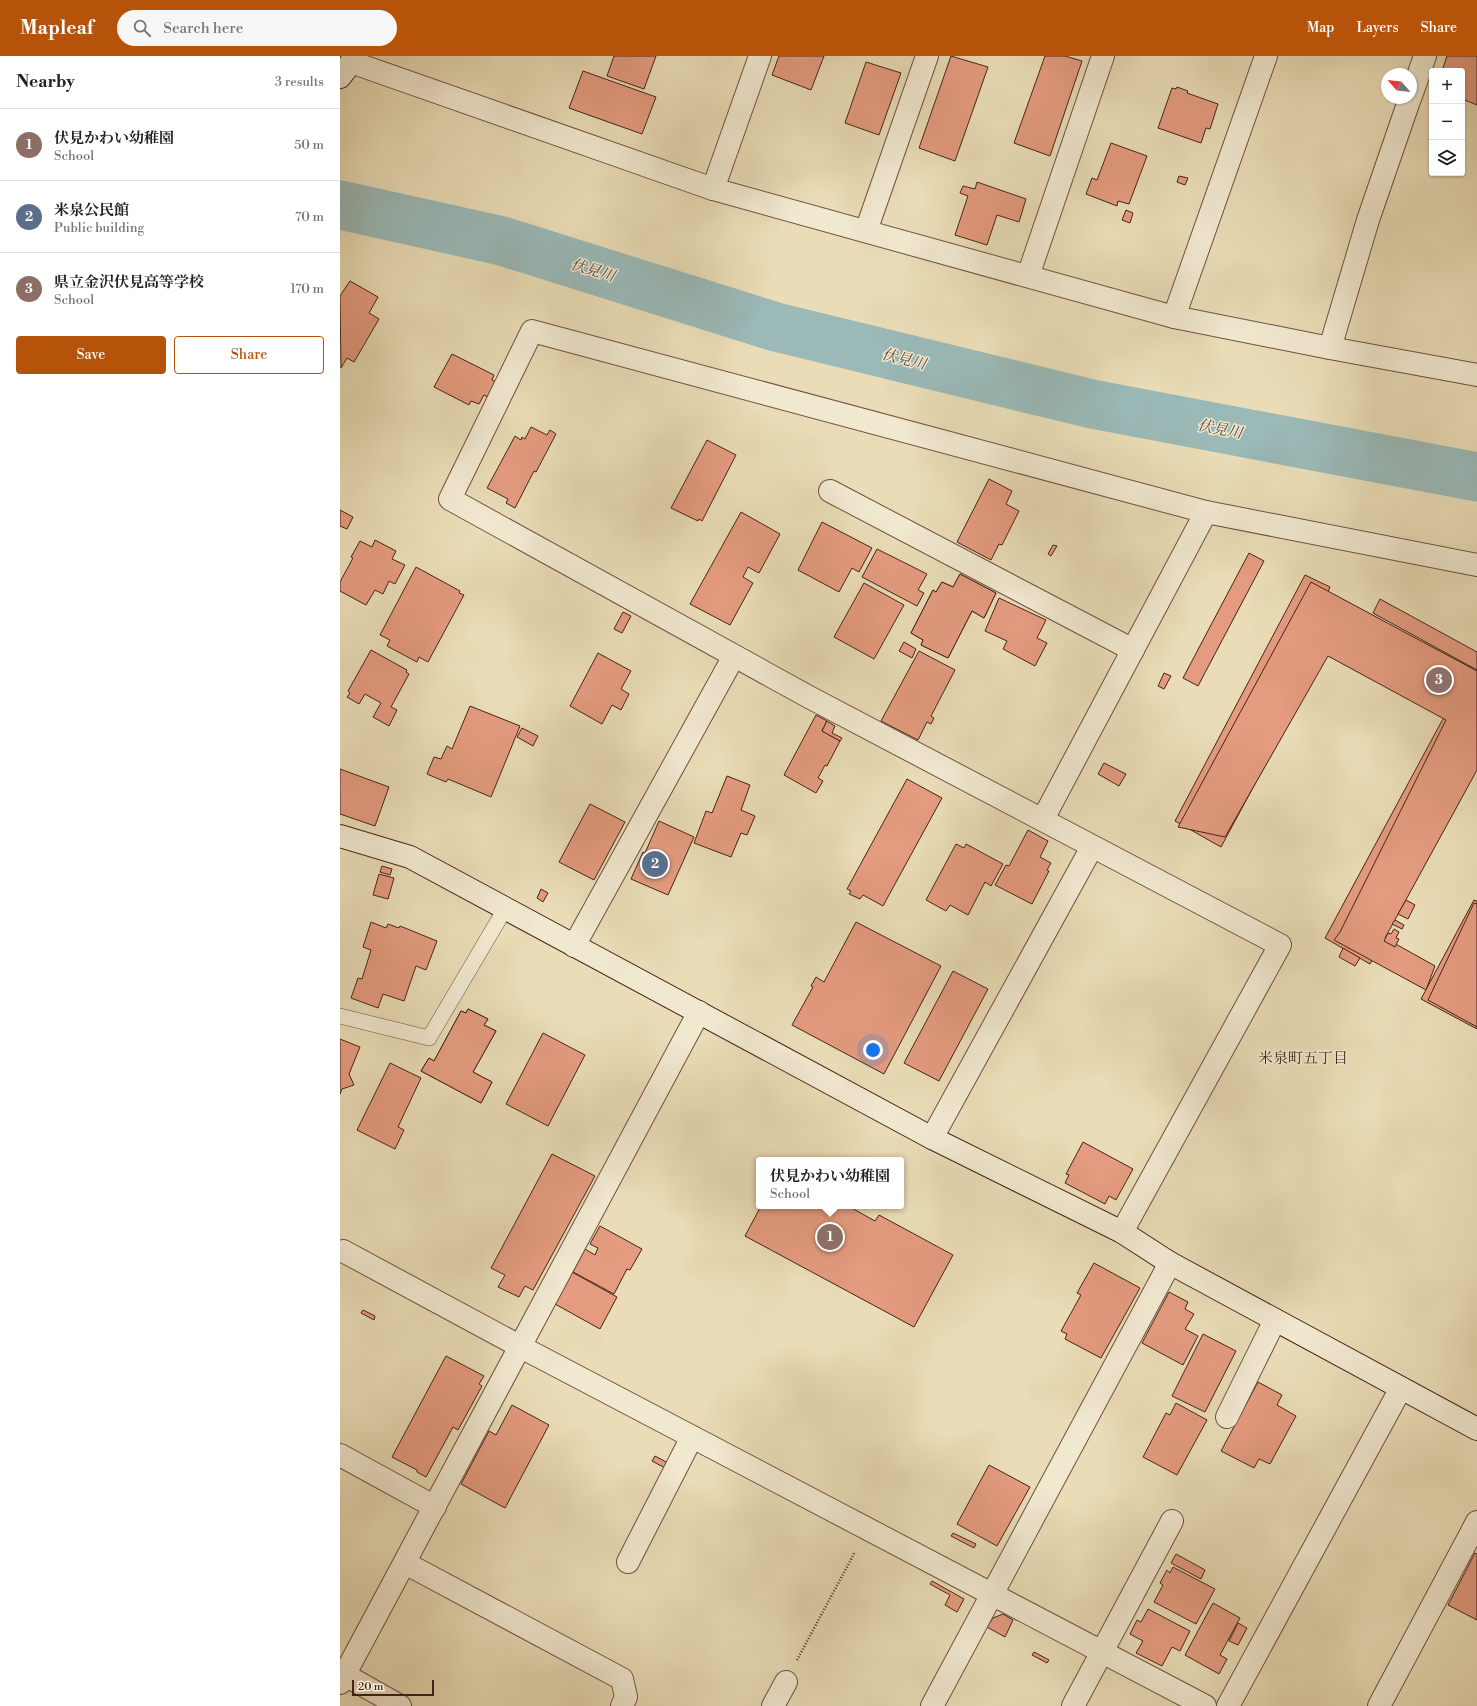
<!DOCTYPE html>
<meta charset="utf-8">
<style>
:root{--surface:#fff;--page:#f6f6f6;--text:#202124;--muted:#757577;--line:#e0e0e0;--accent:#b45309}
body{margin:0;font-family:"Libre Bodoni","Noto Serif JP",serif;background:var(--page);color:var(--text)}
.controls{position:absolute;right:12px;top:12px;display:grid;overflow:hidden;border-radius:4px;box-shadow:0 1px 3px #0004}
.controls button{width:36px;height:36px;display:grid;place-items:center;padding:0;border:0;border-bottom:1px solid var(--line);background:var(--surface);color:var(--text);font:20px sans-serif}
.compass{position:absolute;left:1041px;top:12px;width:36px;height:36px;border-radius:50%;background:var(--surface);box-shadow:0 1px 3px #0004;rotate:297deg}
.scale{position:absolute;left:12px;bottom:10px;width:82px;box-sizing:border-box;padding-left:4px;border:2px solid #462317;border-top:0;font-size:11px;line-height:14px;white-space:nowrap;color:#462317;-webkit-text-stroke:3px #f1e8d0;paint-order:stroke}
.you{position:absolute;left:533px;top:994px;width:14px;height:14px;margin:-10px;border:3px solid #fff;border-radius:50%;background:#1a73e8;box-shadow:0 0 0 6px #1a73e833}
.badge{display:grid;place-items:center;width:26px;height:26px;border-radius:50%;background:var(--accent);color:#fff;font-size:13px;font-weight:700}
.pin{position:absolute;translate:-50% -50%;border:2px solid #fff;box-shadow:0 1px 4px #0006}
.popup{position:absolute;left:416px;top:1101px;width:148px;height:52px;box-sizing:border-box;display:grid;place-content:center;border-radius:4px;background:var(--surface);filter:drop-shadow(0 1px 3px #0005);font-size:13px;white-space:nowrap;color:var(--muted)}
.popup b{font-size:15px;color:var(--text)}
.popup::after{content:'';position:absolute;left:50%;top:100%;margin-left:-8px;border:8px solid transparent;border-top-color:var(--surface)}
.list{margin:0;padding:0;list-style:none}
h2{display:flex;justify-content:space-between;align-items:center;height:52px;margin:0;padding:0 16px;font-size:17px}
h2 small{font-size:13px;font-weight:400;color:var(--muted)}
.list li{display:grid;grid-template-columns:26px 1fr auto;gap:12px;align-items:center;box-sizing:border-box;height:72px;padding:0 16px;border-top:1px solid var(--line)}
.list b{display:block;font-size:15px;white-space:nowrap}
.list p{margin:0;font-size:13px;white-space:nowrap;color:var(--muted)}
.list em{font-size:13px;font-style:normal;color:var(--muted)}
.actions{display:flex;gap:8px;padding:12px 16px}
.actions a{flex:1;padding:9px 0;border:1px solid var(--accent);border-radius:4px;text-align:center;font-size:14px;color:var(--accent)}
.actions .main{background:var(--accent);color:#fff}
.icon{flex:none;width:22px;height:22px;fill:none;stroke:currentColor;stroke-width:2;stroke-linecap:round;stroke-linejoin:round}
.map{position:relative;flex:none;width:1137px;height:1650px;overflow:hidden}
header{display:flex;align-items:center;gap:24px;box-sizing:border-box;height:56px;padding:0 20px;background:var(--accent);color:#fff}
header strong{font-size:19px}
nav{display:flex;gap:22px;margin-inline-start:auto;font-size:14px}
.search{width:280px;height:36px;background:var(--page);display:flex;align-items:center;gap:10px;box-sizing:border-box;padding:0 14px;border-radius:22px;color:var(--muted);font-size:15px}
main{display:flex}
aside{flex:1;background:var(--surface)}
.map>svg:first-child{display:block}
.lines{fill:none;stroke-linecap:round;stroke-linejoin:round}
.river{stroke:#9ab9b7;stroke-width:49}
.building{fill:#e49b7f;stroke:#462317}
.lane-casing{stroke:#6f513f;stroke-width:16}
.street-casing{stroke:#6f513f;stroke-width:24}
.secondary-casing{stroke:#462317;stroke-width:24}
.path{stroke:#462317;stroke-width:2.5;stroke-dasharray:1 2;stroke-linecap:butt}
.lane{stroke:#f1e8d0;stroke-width:15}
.street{stroke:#f1e8d0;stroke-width:22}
.secondary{stroke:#f1e8d0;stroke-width:22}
.labels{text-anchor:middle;stroke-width:3;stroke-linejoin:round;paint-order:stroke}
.water-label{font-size:15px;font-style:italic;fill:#5b483f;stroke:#f1e8d0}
.neighbourhood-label{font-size:15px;fill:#462317;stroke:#f1e8d0}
</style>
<header>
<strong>Mapleaf</strong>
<div class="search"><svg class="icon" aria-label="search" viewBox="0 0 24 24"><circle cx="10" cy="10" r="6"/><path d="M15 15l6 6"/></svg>Search here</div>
<nav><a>Map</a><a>Layers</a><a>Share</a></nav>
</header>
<main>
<aside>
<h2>Nearby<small>3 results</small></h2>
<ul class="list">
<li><span class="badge" style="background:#8d6e63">1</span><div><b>伏見かわい幼稚園</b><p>School</p></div><em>50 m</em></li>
<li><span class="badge" style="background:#5c6f8a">2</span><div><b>米泉公民館</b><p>Public building</p></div><em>70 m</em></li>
<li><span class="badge" style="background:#8d6e63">3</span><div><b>県立金沢伏見高等学校</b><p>School</p></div><em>170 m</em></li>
</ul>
<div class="actions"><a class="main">Save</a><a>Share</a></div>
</aside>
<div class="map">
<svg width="1137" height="1650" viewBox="0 0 1137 1650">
<rect width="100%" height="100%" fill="#e9dcb6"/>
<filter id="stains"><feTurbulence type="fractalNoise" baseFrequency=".005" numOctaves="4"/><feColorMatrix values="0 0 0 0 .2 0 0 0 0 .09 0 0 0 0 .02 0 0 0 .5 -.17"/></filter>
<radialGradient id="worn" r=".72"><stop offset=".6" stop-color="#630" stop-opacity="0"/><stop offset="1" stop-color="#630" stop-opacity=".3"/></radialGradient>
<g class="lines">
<path class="river" d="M 0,149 L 162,185 L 436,271 L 752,348 L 1137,421"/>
</g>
<g class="building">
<path d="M 274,0 L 316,0 L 304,33 L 267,20 Z"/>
<path d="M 439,0 L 484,0 L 471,34 L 432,19 Z"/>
<path d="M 611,0 L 648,11 L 615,105 L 579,92 Z"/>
<path d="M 705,0 L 725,0 L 742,5 L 710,100 L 674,87 Z"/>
<path d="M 1107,0 L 1137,0 L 1137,49 L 1122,43 L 1122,15 L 1102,15 Z"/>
<path d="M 526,6 L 561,17 L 539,79 L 505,67 Z"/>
<path d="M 243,15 L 316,41 L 302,78 L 229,52 Z"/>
<path d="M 837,31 L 848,35 L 847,37 L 878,48 L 870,73 L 866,72 L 861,87 L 818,72 L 832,32 L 836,33 Z"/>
<path d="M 771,87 L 807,100 L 789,148 L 778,145 L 777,150 L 746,138 L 752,122 L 757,124 Z"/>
<path d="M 839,120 L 848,122 L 845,129 L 837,126 Z"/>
<path d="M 637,126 L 686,143 L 679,166 L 657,159 L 647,189 L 615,179 L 628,140 L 620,137 L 623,130 L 635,133 Z"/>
<path d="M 786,154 L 793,157 L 790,167 L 782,164 Z"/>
<path d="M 10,225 L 38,241 L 29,257 L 39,263 L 14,306 L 7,302 L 1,312 L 0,240 Z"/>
<path d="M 112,298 L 154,319 L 152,324 L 156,326 L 148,341 L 144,339 L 139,348 L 131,345 L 129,349 L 94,331 Z"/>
<path d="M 191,371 L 207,379 L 210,374 L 216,378 L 196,416 L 194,415 L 175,452 L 166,447 L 168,443 L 147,432 L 175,380 L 181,384 L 182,381 L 185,383 Z"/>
<path d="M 367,384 L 396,399 L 362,465 L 359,463 L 358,465 L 331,452 Z"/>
<path d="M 649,423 L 672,435 L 666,448 L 679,455 L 662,489 L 659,488 L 651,504 L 617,486 Z"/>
<path d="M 0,454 L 13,461 L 7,473 L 0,470 Z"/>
<path d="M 401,456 L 440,478 L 419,517 L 408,511 L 403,521 L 413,527 L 390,569 L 350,548 Z"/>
<path d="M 482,466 L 532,492 L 519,516 L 512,512 L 499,536 L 458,514 Z"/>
<path d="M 35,484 L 56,495 L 52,503 L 65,509 L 55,528 L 49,525 L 43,538 L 35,534 L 26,549 L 0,535 L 0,526 L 13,502 L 11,501 L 20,485 L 32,491 Z"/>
<path d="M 713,489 L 717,490 L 711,500 L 708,498 Z"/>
<path d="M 537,493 L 587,518 L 578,534 L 584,537 L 577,550 L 522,521 Z"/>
<path d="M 909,497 L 924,505 L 858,630 L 843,622 Z"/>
<path d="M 76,511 L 120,535 L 119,537 L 124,539 L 88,606 L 79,601 L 77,606 L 47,590 L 50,584 L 40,579 Z"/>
<path d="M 620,518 L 656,537 L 644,562 L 632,555 L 608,602 L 581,589 L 583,584 L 571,577 L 593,534 L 596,536 L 602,526 L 613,531 Z"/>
<path d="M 620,518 L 656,537 L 644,562 L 632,555 L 608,602 L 581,589 L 583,584 L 571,577 L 593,534 L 596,536 L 602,526 L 613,531 Z"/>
<path d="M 965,519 L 990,531 L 988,536 L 1137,615 L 1137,709 L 1030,908 L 985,882 L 1105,659 L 986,596 L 881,791 L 835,765 Z"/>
<path d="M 971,526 L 1137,615 L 1137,714 L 1045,882 L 1095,910 L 1086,934 L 994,884 L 1000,876 L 1106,664 L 988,600 L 885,781 L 838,771 Z"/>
<path d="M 524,527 L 564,549 L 534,603 L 494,581 Z"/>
<path d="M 659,542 L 706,564 L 697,582 L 707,587 L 695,610 L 663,593 L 667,585 L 645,575 Z"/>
<path d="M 1040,543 L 1137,596 L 1137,614 L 1033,557 Z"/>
<path d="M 283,556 L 291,560 L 282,577 L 274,573 Z"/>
<path d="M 564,586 L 576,593 L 572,602 L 559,595 Z"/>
<path d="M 31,594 L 67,614 L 66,616 L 69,618 L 51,651 L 57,654 L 49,670 L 33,661 L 41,647 L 25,638 L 19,648 L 7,641 L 10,637 L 8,635 Z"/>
<path d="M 579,595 L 615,614 L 591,660 L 594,662 L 591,668 L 587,666 L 578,684 L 541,665 Z"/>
<path d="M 258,597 L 291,615 L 281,633 L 289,638 L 281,654 L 272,649 L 262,668 L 230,650 Z"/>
<path d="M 824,617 L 831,620 L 824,633 L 818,630 Z"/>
<path d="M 130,650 L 180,670 L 151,741 L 108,723 L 106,726 L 87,718 L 94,701 L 101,703 L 107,690 L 112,693 Z"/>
<path d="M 476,659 L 487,665 L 482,675 L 500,685 L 487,710 L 485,709 L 478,722 L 483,725 L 476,737 L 444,719 Z"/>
<path d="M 487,665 L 495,670 L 492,677 L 502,682 L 500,685 L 482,675 Z"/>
<path d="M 182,672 L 198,680 L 193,690 L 177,681 Z"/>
<path d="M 764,707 L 786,718 L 779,730 L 758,718 Z"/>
<path d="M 0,713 L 49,731 L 35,770 L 0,758 Z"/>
<path d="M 387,720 L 410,729 L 401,754 L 415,760 L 407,779 L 401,777 L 391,801 L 354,787 L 366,755 L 372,757 Z"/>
<path d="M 567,723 L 602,742 L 543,850 L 523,839 L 520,843 L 509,838 L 511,835 L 507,833 Z"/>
<path d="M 250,748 L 285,766 L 254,824 L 219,806 Z"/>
<path d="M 319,765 L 354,781 L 328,839 L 291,823 L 303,796 L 305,797 Z"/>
<path d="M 688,774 L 708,785 L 700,801 L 711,807 L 707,814 L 709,815 L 692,848 L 655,829 L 666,809 L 669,810 Z"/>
<path d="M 616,788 L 624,792 L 626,788 L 663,808 L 651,830 L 645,826 L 628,859 L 610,849 L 606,855 L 586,844 Z"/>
<path d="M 42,810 L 52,813 L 50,819 L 40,816 Z"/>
<path d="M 39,818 L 54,822 L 48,843 L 33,839 Z"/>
<path d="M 201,833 L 208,837 L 203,846 L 197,842 Z"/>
<path d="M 1066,844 L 1075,849 L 1068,863 L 1058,858 Z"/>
<path d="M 1134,844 L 1137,845 L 1137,973 L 1081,943 Z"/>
<path d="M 1134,847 L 1137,848 L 1137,971 L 1088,944 Z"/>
<path d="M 1055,864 L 1064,869 L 1062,873 L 1052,868 Z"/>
<path d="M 31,866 L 46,872 L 48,868 L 59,872 L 60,870 L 97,885 L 86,914 L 76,910 L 64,945 L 43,938 L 38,952 L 11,942 L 18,922 L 22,923 L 31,894 L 23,891 Z"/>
<path d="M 516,866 L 601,910 L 544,1018 L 452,969 L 473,931 L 471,930 L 476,921 L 484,926 Z"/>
<path d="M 1054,873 L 1059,876 L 1056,882 L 1059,883 L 1055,891 L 1044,885 L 1048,877 L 1051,878 Z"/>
<path d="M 1003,892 L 1020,902 L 1015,910 L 999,901 Z"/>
<path d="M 613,915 L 648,933 L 599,1025 L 564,1007 Z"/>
<path d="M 128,953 L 148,963 L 144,969 L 156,975 L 133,1016 L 152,1026 L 141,1047 L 81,1015 L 89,1002 L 94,1005 L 121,955 L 126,957 Z"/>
<path d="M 128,953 L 148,963 L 144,969 L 156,975 L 133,1016 L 152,1026 L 141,1047 L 81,1015 L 89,1002 L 94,1005 L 121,955 L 126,957 Z"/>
<path d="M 203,977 L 245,999 L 208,1070 L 166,1048 Z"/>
<path d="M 0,983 L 20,991 L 9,1018 L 14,1029 L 2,1033 L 0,1038 Z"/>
<path d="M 50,1007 L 81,1022 L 58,1071 L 64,1074 L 55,1093 L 17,1074 Z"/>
<path d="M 743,1086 L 793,1113 L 776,1144 L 769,1140 L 765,1148 L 725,1127 L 729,1119 L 726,1118 Z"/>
<path d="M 212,1098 L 255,1120 L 193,1234 L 185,1230 L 179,1241 L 158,1231 L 165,1219 L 151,1212 Z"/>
<path d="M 421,1150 L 508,1150 L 535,1165 L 539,1159 L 613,1199 L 574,1271 L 405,1180 Z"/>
<path d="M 260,1170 L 302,1193 L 290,1214 L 287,1213 L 274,1238 L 233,1216 L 245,1193 L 255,1199 L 258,1192 L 250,1188 Z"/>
<path d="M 754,1207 L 800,1232 L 761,1302 L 725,1283 L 727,1278 L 721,1275 L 741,1239 L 737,1237 Z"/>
<path d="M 232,1216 L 277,1241 L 260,1273 L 215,1248 Z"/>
<path d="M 829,1236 L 848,1246 L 845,1253 L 854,1258 L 845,1273 L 858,1280 L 843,1309 L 802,1287 Z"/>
<path d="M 23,1254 L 35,1260 L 34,1264 L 21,1257 Z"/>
<path d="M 863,1278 L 896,1295 L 865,1356 L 832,1340 Z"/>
<path d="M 106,1300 L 144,1320 L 139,1328 L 142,1330 L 118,1374 L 113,1371 L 86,1421 L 77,1416 L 77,1414 L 52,1401 Z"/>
<path d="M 918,1326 L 942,1339 L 937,1349 L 956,1360 L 930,1408 L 919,1403 L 914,1412 L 881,1395 Z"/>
<path d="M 836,1347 L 867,1364 L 837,1419 L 803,1401 L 826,1357 L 830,1359 Z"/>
<path d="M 172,1349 L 209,1369 L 165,1452 L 121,1428 L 149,1375 L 156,1379 Z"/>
<path d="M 315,1400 L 328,1407 L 325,1412 L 312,1405 Z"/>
<path d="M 649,1409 L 690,1431 L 657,1490 L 617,1468 Z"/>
<path d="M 613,1477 L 636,1488 L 634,1492 L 611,1480 Z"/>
<path d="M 1135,1497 L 1137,1498 L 1137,1564 L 1108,1549 Z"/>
<path d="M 836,1498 L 865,1514 L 861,1523 L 831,1507 Z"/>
<path d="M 833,1511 L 875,1533 L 856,1568 L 814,1546 L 823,1529 L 820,1527 L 827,1514 L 830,1517 Z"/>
<path d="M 592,1525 L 624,1543 L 617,1556 L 605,1549 L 610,1539 L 590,1528 Z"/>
<path d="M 873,1547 L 900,1562 L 880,1599 L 887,1603 L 879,1618 L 845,1599 Z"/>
<path d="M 808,1553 L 850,1575 L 840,1595 L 832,1591 L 822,1610 L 796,1597 L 803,1585 L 790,1578 L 797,1564 L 801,1566 Z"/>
<path d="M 663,1558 L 673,1564 L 665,1581 L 647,1571 L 653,1562 Z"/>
<path d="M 898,1567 L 907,1572 L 898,1589 L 889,1585 Z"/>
<path d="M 694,1596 L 709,1604 L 707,1607 L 692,1599 Z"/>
</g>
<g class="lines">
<defs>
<path id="lane" d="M 0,960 L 89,982 L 165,853"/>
<g id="street">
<path d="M 11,6 L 373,133 L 420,0"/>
<path d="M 1071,40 L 1085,0"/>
<path d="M 373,133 L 834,261 L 990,292 L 1137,319"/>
<path d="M 526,175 L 587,0"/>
<path d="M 688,220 L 763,0"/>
<path d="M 834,261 L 926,0"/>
<path d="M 990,292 L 1028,164 L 1070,42"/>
<path d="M 490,435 L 793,594"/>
<path d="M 703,763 L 866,456 L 1137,509"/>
<path d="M 234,890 L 394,600"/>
<path d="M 592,1082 L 752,791"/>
<path d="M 782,1176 L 940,889 L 469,641 L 110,443 L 192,275 L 866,456"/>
<path d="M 3,1195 L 181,1291 L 865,1650"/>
<path d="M 887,1361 L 935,1264"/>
<path d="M 0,1399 L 95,1451"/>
<path d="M 288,1506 L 352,1381"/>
<path d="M 65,1507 L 282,1623 L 286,1641 L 282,1650"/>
<path d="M 5,1619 L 60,1650"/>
<path d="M 0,1627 L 359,956"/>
<path d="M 433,1650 L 446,1626"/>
<path d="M 592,1650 L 830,1207"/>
<path d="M 733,1650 L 832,1465"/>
<path d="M 888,1650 L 1061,1332"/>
<path d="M 1039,1650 L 1137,1466"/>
</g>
<g id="secondary">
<path d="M 0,21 L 16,0"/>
<path d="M 0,780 L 70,801 L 592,1082 L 782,1176 L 830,1207 L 1137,1373"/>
</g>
</defs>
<use href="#lane" class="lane-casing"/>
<use href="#street" class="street-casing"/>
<use href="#secondary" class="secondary-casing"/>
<path class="path" d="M 457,1604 L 515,1496"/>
<use href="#lane" class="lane"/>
<use href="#street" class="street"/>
<use href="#secondary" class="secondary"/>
</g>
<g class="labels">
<g class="water-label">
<text transform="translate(253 214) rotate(17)" y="5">伏見川</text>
<text transform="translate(564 303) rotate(14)" y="5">伏見川</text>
<text transform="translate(880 373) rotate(11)" y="5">伏見川</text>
</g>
<g class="neighbourhood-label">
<text x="963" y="1007">米泉町五丁目</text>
</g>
</g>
<rect width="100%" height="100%" filter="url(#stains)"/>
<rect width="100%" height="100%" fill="url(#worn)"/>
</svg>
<div class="controls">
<button>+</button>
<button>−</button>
<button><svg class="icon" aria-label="layers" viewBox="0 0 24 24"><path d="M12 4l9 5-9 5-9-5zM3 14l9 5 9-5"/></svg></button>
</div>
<svg class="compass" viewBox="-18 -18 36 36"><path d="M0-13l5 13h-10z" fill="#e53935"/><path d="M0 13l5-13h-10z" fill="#757577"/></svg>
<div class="scale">20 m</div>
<div class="you"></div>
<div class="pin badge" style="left:490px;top:1181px;background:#8d6e63">1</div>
<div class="popup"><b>伏見かわい幼稚園</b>School</div>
<div class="pin badge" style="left:315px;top:808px;background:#5c6f8a">2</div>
<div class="pin badge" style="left:1099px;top:624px;background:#8d6e63">3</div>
</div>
</main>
